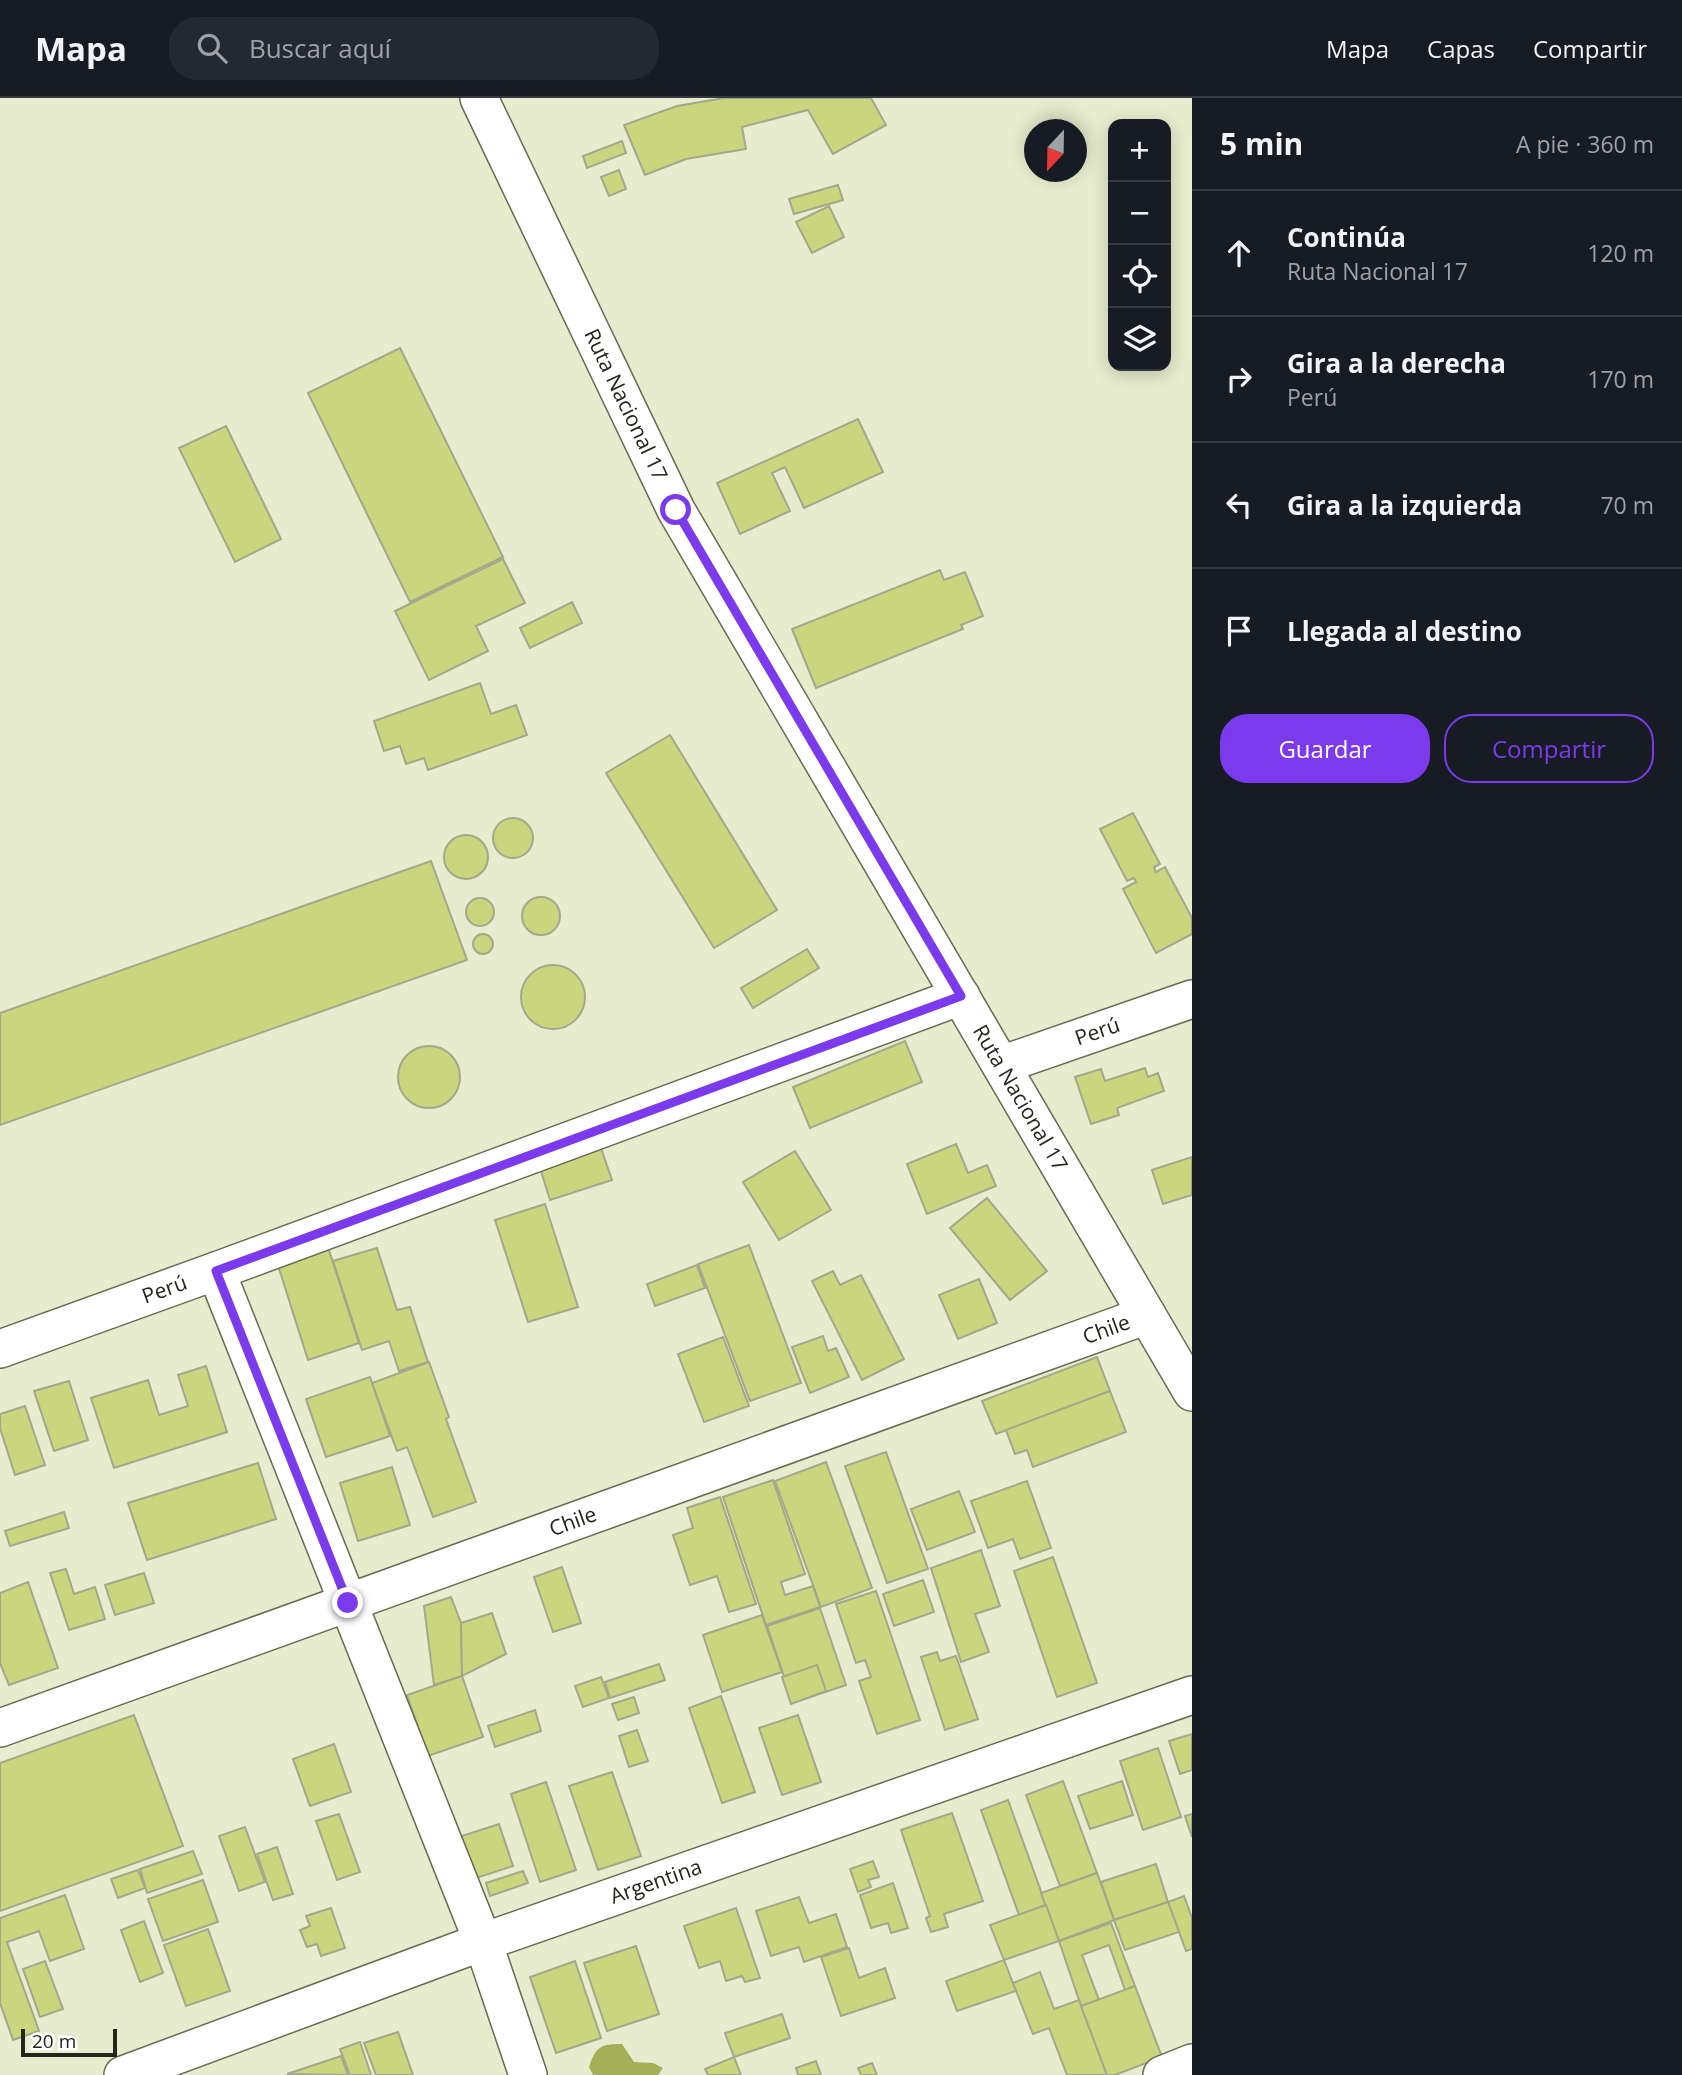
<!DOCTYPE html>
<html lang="es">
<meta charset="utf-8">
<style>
:root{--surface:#171b24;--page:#242831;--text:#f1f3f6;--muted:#9ea1a6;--line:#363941;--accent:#7c3aed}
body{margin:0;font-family:"Open Sans",sans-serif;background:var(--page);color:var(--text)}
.controls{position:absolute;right:21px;top:21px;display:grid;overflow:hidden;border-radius:14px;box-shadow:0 4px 18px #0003}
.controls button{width:63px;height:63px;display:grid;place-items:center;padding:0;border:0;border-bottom:2px solid var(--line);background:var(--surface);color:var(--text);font:35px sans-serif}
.compass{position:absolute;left:1024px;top:21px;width:63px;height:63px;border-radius:50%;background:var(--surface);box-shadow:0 4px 18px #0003;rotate:202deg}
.scale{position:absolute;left:21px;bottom:18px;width:96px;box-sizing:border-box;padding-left:7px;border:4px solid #24261b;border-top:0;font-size:19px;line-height:24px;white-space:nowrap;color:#24261b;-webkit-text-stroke:5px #fff;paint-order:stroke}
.stop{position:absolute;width:21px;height:21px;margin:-16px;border:5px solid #7c3aed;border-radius:50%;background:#fff}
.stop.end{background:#7c3aed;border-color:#fff;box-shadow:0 2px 7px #0008}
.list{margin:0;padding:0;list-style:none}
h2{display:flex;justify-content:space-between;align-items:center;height:91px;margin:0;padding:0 28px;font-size:30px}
h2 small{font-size:23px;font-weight:400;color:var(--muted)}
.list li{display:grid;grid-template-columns:46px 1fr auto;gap:21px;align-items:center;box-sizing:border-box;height:126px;padding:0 28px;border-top:2px solid var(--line)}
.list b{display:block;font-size:26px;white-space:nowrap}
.list p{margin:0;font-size:23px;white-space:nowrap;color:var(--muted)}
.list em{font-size:23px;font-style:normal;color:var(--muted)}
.actions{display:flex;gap:14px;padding:21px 28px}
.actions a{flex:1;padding:16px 0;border:2px solid var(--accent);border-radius:28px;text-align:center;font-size:24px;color:var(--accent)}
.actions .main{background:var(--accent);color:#fff}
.icon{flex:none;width:38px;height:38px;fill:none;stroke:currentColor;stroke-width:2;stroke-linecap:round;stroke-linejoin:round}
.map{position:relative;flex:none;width:1192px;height:1977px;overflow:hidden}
header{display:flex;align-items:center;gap:42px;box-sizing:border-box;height:98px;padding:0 35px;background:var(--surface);border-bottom:2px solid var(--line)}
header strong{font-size:33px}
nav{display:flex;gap:38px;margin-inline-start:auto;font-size:24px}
.search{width:490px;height:63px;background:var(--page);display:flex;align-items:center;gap:18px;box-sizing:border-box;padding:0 24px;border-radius:28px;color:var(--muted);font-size:26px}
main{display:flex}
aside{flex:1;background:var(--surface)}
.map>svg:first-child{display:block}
.water{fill:#a5af57}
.building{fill:#cad57d;stroke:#a3a88b;stroke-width:2}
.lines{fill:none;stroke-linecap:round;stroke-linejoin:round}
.minor-casing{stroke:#676b51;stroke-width:40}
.minor{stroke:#fff;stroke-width:37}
.route{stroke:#7c3aed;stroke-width:9}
.labels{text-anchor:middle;stroke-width:7;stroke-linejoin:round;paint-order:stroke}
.street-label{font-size:21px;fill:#24261b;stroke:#fff}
</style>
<header>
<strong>Mapa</strong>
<div class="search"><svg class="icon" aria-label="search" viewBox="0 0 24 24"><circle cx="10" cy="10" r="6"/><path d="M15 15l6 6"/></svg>Buscar aquí</div>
<nav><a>Mapa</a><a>Capas</a><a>Compartir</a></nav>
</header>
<main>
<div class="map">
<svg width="1192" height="1977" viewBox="0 0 1192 1977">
<rect width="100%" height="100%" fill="#e7ecce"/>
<path class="water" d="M 622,1946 L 634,1964 L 653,1965 L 663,1970 L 658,1977 L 593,1977 L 589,1969 C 596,1948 601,1946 622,1946 Z"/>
<g class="building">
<path d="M 724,0 L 871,0 L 886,27 L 833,56 L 808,12 L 742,29 L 746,51 L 686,61 L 645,77 L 624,27 L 677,8 Z"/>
<path d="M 622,43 L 626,55 L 587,70 L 583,58 Z"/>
<path d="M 619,72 L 626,91 L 609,98 L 601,79 Z"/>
<path d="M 838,87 L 843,102 L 794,116 L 789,101 Z"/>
<path d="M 829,108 L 844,139 L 812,155 L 796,124 Z"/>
<path d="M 400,250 L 503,459 L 410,504 L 308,295 Z"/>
<path d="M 858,321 L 883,374 L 804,410 L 785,369 L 772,375 L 790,413 L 740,436 L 717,385 Z"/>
<path d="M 226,328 L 281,441 L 235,464 L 179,350 Z"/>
<path d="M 503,461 L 525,505 L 476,528 L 488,553 L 429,582 L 395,513 Z"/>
<path d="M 940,472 L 944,482 L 965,474 L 983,518 L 961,527 L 963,531 L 816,590 L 792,531 Z"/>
<path d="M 572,504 L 582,525 L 530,550 L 520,530 Z"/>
<path d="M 480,585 L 491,616 L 516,607 L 527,637 L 428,672 L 424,660 L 406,666 L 400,648 L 384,653 L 374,623 Z"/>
<path d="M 670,637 L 777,812 L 714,850 L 606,675 Z"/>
<path d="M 1133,715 L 1160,766 L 1154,769 L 1156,774 L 1165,769 L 1192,820 L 1192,836 L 1156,855 L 1123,791 L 1136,784 L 1134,780 L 1127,783 L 1100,731 Z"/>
<circle cx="513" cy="740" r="20"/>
<circle cx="466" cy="759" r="22"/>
<path d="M 431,763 L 467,862 L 0,1027 L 0,915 Z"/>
<circle cx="541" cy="818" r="19"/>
<circle cx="480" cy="814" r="14"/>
<circle cx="483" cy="846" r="10"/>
<path d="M 807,851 L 819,870 L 753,910 L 741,890 Z"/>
<circle cx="553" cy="899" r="32"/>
<path d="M 905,943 L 922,984 L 810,1030 L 793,989 Z"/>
<circle cx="429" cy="979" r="31"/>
<path d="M 1145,970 L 1148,979 L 1158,975 L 1164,993 L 1117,1010 L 1119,1017 L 1091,1026 L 1075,979 L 1101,971 L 1105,983 Z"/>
<path d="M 956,1046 L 968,1075 L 987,1067 L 996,1088 L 927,1116 L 907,1066 Z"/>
<path d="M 601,1050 L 612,1082 L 550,1102 L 540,1070 Z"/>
<path d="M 795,1053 L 831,1112 L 779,1142 L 743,1084 Z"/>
<path d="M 1192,1059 L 1192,1097 L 1163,1106 L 1152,1072 Z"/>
<path d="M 987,1100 L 1047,1173 L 1010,1202 L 950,1130 Z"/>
<path d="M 545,1106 L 578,1209 L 528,1224 L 495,1122 Z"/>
<path d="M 327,1146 L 359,1245 L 308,1262 L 276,1161 Z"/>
<path d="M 749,1147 L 801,1285 L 750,1303 L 698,1166 Z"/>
<path d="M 377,1150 L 397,1212 L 410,1209 L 428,1264 L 399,1273 L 389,1243 L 362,1252 L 333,1163 Z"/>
<path d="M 697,1167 L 705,1190 L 655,1208 L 647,1186 Z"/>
<path d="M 833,1173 L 840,1187 L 861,1177 L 904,1261 L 862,1282 L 812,1183 Z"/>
<path d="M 979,1181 L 997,1225 L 958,1241 L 939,1197 Z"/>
<path d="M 823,1238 L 828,1253 L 836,1250 L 849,1279 L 810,1295 L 792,1249 Z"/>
<path d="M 723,1239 L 749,1308 L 704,1324 L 678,1256 Z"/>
<path d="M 1097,1259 L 1110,1293 L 996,1336 L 982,1303 Z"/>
<path d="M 429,1264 L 449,1319 L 446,1321 L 476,1404 L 433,1419 L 407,1349 L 397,1353 L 372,1285 Z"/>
<path d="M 206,1268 L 227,1334 L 114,1370 L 91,1300 L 148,1282 L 159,1317 L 188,1308 L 178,1277 Z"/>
<path d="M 370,1279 L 390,1338 L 326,1359 L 306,1301 Z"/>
<path d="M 69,1283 L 88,1342 L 54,1353 L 34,1293 Z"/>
<path d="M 1110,1293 L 1126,1334 L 1033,1369 L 1027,1352 L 1015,1356 L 1006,1332 Z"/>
<path d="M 25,1308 L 45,1367 L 15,1377 L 0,1330 L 0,1316 Z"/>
<path d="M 886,1354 L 928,1471 L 887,1485 L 845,1368 Z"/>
<path d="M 826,1364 L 872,1490 L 821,1509 L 775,1383 Z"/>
<path d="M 258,1365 L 276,1421 L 147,1462 L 128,1405 Z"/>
<path d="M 392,1369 L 410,1427 L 358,1443 L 340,1385 Z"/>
<path d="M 773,1382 L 805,1476 L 781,1484 L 785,1497 L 813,1488 L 820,1509 L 766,1527 L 723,1399 Z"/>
<path d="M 1027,1383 L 1051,1450 L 1020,1461 L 1013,1441 L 988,1450 L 971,1403 Z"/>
<path d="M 959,1393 L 975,1434 L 927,1452 L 911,1411 Z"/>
<path d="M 720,1399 L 756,1506 L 729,1514 L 717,1478 L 690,1487 L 673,1437 L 693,1430 L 687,1410 Z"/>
<path d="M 64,1414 L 69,1430 L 10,1448 L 5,1433 Z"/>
<path d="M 981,1452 L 1000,1508 L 975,1516 L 989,1554 L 961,1564 L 931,1470 Z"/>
<path d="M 1053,1459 L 1097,1585 L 1057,1599 L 1014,1473 Z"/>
<path d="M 562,1469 L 581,1525 L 553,1534 L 534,1479 Z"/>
<path d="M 66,1471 L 74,1496 L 95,1489 L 105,1521 L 69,1532 L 50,1475 Z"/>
<path d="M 144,1475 L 154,1505 L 115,1517 L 105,1487 Z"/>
<path d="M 923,1482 L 934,1514 L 894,1528 L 883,1496 Z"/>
<path d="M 28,1484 L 58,1570 L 9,1587 L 0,1565 L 0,1495 Z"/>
<path d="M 876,1493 L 920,1622 L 877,1636 L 859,1583 L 871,1579 L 865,1562 L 856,1565 L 836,1506 Z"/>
<path d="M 451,1499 L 461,1525 L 462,1578 L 434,1587 L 424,1508 Z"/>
<path d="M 820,1510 L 846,1587 L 793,1605 L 767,1528 Z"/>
<path d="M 492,1515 L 506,1556 L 462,1578 L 461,1525 Z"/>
<path d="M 762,1517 L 782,1574 L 722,1594 L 703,1537 Z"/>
<path d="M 937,1554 L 940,1563 L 956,1558 L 978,1621 L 945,1632 L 921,1559 Z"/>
<path d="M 659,1566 L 665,1582 L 610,1600 L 605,1584 Z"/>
<path d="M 817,1567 L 826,1593 L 791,1606 L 782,1579 Z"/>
<path d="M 462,1578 L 483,1639 L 428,1658 L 407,1597 Z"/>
<path d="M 601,1579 L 609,1600 L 583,1609 L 575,1588 Z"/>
<path d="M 721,1598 L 755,1694 L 722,1705 L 689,1610 Z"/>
<path d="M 634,1599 L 639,1615 L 618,1622 L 612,1606 Z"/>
<path d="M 535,1612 L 541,1633 L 495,1649 L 488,1628 Z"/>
<path d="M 134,1617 L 183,1748 L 0,1813 L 0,1665 Z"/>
<path d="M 798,1617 L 821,1684 L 782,1697 L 759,1630 Z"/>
<path d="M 637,1632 L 648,1663 L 629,1669 L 619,1638 Z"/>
<path d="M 1192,1636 L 1192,1672 L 1180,1676 L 1169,1643 Z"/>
<path d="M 334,1646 L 351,1694 L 310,1708 L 293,1661 Z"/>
<path d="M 1158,1650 L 1181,1719 L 1143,1732 L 1120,1663 Z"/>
<path d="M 612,1674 L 641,1758 L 598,1772 L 569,1688 Z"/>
<path d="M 1063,1683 L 1097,1775 L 1060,1788 L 1026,1697 Z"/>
<path d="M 1122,1683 L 1133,1717 L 1090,1731 L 1078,1698 Z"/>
<path d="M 546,1684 L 576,1772 L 540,1784 L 511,1696 Z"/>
<path d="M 1008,1702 L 1046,1807 L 1019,1817 L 981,1712 Z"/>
<path d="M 952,1715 L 983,1803 L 944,1816 L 948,1829 L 931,1834 L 926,1820 L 930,1818 L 901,1732 Z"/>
<path d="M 339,1716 L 360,1774 L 337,1782 L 316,1723 Z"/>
<path d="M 1192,1716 L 1192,1739 L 1185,1718 Z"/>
<path d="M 499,1726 L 513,1768 L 470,1782 L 456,1740 Z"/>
<path d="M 245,1729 L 265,1784 L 239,1793 L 219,1738 Z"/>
<path d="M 277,1749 L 293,1796 L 273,1802 L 257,1756 Z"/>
<path d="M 193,1753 L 202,1776 L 147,1795 L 140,1771 Z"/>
<path d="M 873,1763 L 879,1779 L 868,1782 L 871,1789 L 858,1794 L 850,1771 Z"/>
<path d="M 1156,1766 L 1168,1804 L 1114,1822 L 1101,1784 Z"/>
<path d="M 138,1772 L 145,1790 L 118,1800 L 111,1781 Z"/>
<path d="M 523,1773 L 528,1785 L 490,1798 L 486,1785 Z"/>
<path d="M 1097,1775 L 1114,1822 L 1059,1843 L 1041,1795 Z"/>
<path d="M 203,1782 L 218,1824 L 163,1843 L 148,1801 Z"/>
<path d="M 893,1785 L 908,1830 L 891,1835 L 888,1825 L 871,1830 L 860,1797 Z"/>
<path d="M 65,1797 L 84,1851 L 50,1863 L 39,1833 L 7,1844 L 39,1933 L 13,1942 L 0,1905 L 0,1820 Z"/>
<path d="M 1184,1798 L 1192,1820 L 1192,1851 L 1186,1853 L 1168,1804 Z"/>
<path d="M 799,1799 L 809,1825 L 836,1816 L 847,1849 L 804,1864 L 799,1849 L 771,1858 L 756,1813 Z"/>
<path d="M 1168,1804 L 1179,1834 L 1125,1852 L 1114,1822 Z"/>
<path d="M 1046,1807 L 1059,1843 L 1004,1862 L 990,1827 Z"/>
<path d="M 331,1810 L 345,1850 L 321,1858 L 317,1846 L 307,1849 L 300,1832 L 310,1828 L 306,1818 Z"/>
<path d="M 736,1810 L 760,1880 L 745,1884 L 742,1878 L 726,1883 L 720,1863 L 699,1870 L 684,1828 Z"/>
<path d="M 144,1823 L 163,1875 L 140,1884 L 121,1832 Z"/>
<path d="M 1111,1825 L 1135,1888 L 1125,1892 L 1109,1847 L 1082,1857 L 1099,1902 L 1081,1908 L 1059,1843 Z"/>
<path d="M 208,1831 L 230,1893 L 186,1908 L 164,1847 Z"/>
<path d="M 636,1848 L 659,1916 L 607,1933 L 584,1865 Z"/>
<path d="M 849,1850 L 859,1880 L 885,1870 L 895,1900 L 841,1918 L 821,1859 Z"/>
<path d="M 1004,1862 L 1016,1893 L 957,1913 L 946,1883 Z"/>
<path d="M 45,1863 L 63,1911 L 40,1919 L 23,1871 Z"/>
<path d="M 575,1863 L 601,1940 L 556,1955 L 530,1879 Z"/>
<path d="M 1040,1874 L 1054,1911 L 1079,1902 L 1107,1977 L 1067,1977 L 1049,1930 L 1033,1936 L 1013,1885 Z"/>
<path d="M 1135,1888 L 1162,1959 L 1115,1977 L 1107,1977 L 1081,1908 Z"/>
<path d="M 782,1916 L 790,1940 L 734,1959 L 725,1935 Z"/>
<path d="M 398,1934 L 413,1977 L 376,1977 L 364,1945 Z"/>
<path d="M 360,1944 L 371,1977 L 350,1977 L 340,1951 Z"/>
<path d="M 341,1958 L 348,1977 L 287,1976 Z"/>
<path d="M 734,1959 L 741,1977 L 708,1977 L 705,1971 Z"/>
<path d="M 816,1963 L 821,1977 L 798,1977 L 796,1970 Z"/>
<path d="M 872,1965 L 877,1977 L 861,1977 L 858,1970 Z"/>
</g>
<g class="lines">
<defs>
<g id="minor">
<path id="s1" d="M 479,0 L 676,412 L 1192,1294"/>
<path id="s2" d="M 1001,967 L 1192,901"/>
<path d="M 216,1173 L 483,1844 L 528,1977"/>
<path id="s3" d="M 0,1251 L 216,1173 L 961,898"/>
<path id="s4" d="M 0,1630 L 1147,1217"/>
<path id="s5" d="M 123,1977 L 463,1851 L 1192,1597"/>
<path d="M 1162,1977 L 1192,1965"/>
</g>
</defs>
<use href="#minor" class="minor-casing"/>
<use href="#minor" class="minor"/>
</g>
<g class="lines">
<path class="route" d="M 348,1505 L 216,1173 L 961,898 L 676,412"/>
</g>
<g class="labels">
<g class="street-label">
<text dy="7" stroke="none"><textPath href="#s1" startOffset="340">Ruta Nacional 17</textPath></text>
<text dy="7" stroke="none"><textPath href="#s2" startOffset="102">Perú</textPath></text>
<text dy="7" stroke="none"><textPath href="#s1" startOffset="1138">Ruta Nacional 17</textPath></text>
<text dy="7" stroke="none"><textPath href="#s3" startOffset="175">Perú</textPath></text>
<text dy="7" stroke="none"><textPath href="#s4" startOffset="1176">Chile</textPath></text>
<text dy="7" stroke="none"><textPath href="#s4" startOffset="609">Chile</textPath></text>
<text dy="7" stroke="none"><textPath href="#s5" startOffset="567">Argentina</textPath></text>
</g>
</g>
</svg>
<div class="controls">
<button>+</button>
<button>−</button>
<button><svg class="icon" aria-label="locate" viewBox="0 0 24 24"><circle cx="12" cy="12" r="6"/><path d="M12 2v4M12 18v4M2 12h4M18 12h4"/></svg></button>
<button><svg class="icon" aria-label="layers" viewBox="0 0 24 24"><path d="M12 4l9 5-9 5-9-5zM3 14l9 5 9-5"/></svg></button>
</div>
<svg class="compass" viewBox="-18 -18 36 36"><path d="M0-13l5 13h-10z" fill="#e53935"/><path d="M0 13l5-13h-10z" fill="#9ea1a6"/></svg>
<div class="scale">20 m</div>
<div class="stop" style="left:676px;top:412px"></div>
<div class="stop end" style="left:348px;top:1505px"></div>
</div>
<aside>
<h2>5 min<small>A pie · 360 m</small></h2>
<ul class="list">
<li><svg class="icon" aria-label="ahead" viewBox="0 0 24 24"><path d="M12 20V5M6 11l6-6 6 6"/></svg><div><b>Continúa</b><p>Ruta Nacional 17</p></div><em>120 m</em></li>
<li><svg class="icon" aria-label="right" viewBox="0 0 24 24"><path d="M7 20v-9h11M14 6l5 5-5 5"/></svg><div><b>Gira a la derecha</b><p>Perú</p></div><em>170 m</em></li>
<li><svg class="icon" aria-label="left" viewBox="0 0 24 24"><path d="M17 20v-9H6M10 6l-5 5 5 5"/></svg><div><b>Gira a la izquierda</b></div><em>70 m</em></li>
<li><svg class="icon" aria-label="arrive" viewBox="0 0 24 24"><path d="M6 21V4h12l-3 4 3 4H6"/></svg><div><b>Llegada al destino</b></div></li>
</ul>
<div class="actions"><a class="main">Guardar</a><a>Compartir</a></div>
</aside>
</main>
